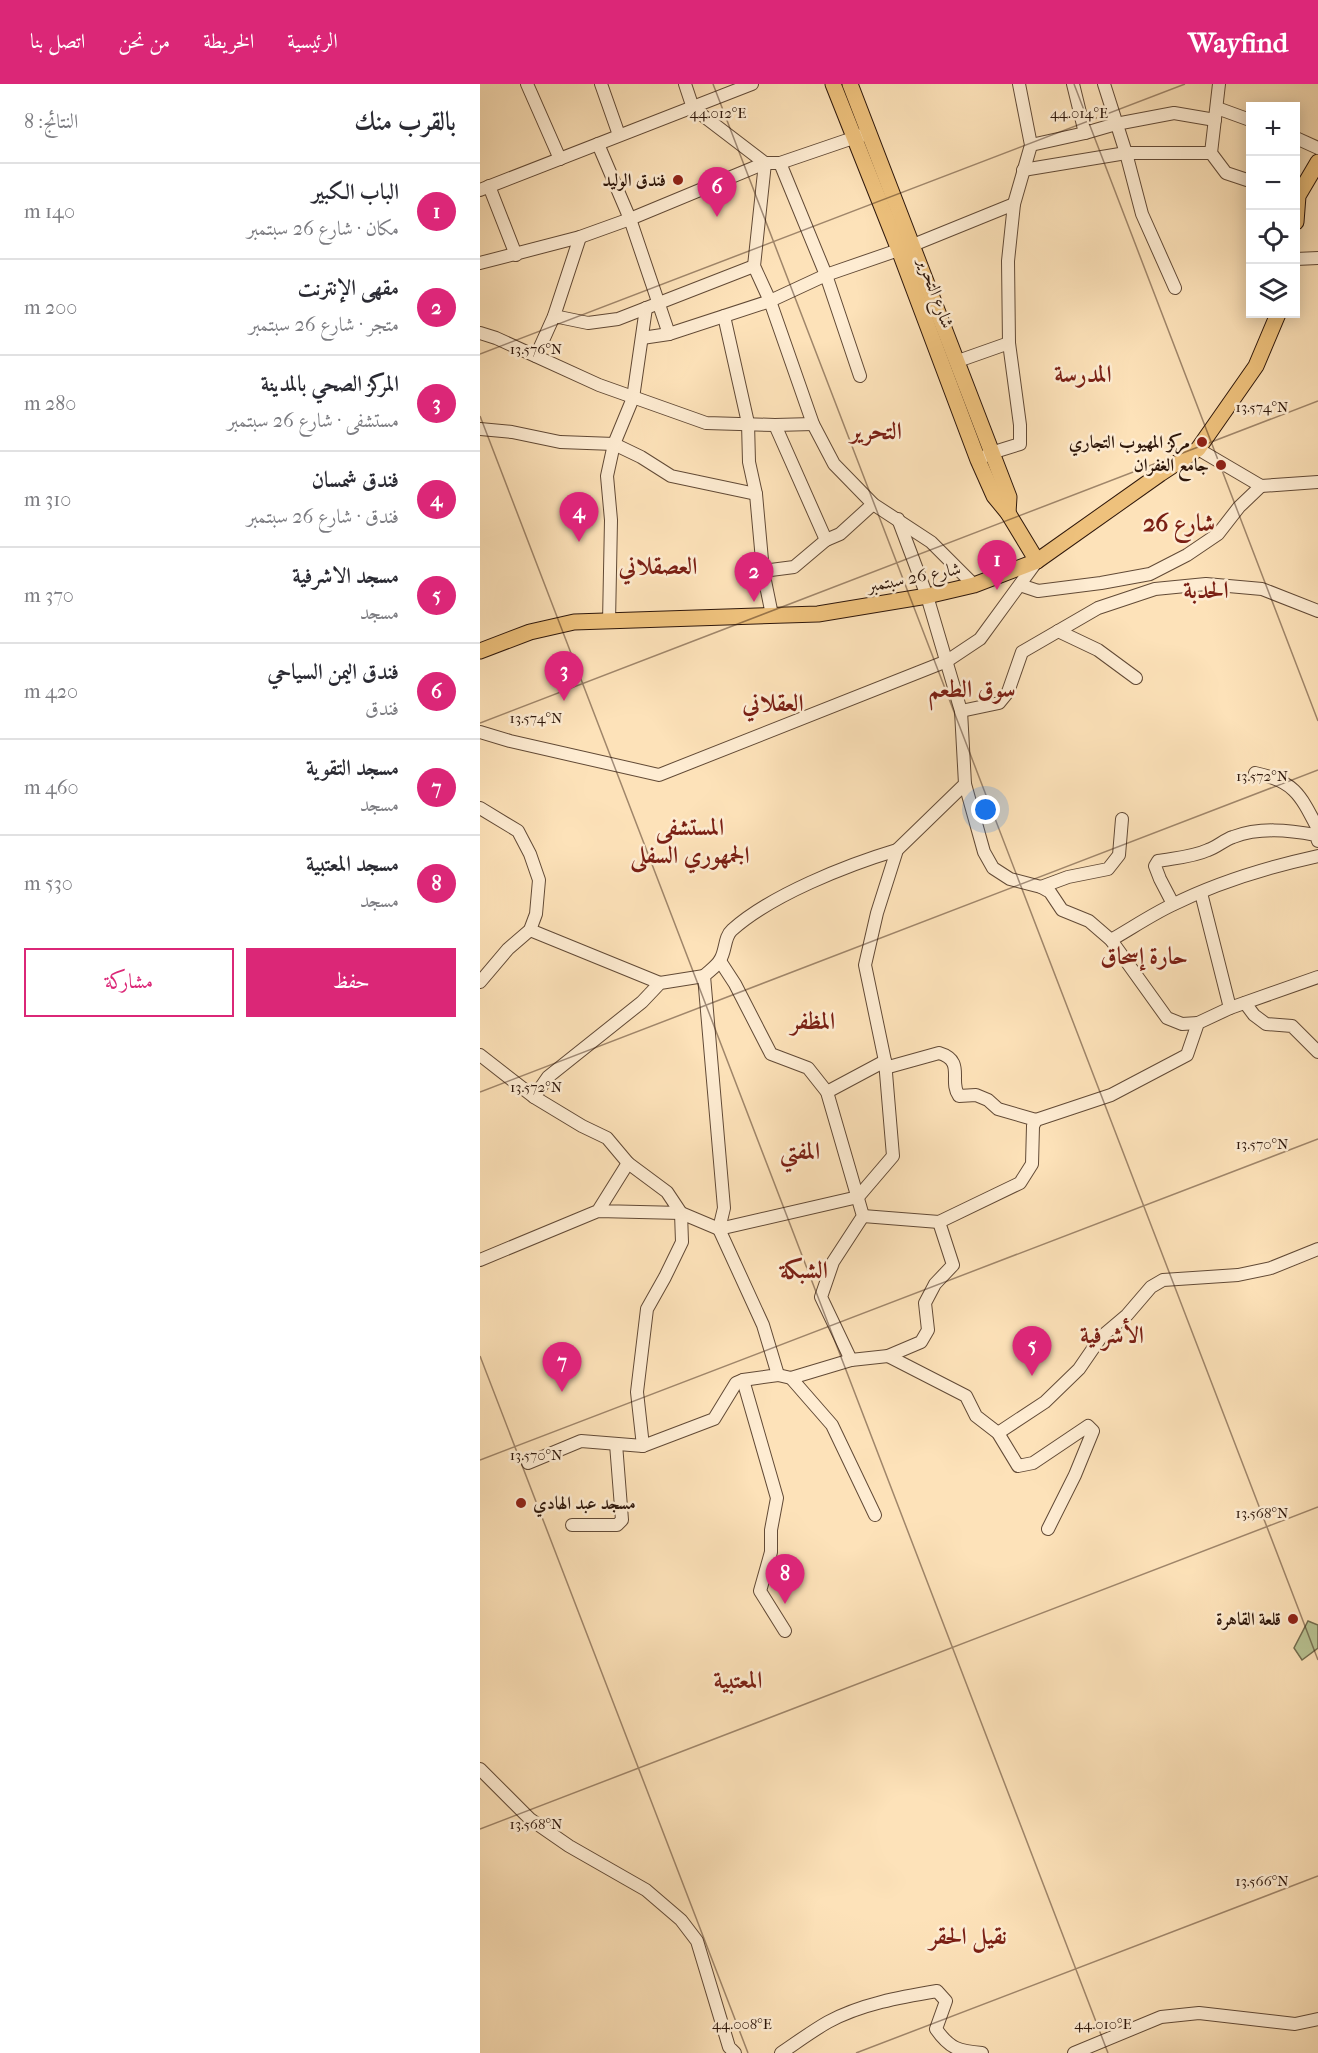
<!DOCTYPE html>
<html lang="ar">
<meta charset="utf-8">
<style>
:root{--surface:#fff;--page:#f2f2f3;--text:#2b2b33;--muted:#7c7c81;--line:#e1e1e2;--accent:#db2777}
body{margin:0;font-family:"IM FELL French Canon",Amiri,serif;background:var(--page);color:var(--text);direction:rtl}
.controls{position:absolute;right:18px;top:18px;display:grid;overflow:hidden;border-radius:0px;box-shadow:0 3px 15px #0003}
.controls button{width:54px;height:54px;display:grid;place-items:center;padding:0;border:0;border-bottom:2px solid var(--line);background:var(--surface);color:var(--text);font:30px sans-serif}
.you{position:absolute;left:506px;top:726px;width:21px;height:21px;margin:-15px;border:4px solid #fff;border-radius:50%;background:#1a73e8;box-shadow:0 0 0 9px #1a73e833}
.badge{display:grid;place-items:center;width:39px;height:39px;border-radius:50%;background:var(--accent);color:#fff;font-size:20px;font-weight:700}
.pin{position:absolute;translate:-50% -50px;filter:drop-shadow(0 2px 3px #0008)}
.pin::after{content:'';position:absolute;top:32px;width:21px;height:18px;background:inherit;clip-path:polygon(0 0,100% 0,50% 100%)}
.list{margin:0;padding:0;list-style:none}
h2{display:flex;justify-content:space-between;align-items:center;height:78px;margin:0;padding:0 24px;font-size:26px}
h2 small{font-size:20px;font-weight:400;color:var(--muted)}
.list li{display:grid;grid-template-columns:39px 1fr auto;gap:18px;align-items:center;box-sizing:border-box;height:96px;padding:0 24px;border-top:2px solid var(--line)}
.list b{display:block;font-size:22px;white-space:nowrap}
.list p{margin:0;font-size:20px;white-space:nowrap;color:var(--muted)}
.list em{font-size:20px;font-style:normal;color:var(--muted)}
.actions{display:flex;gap:12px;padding:18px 24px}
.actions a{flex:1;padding:14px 0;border:2px solid var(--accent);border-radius:0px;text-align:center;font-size:21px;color:var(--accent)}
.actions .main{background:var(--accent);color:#fff}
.icon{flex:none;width:33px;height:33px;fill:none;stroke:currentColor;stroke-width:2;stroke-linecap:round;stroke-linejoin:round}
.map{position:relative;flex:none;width:838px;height:1969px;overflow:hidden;direction:ltr}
header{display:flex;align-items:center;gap:36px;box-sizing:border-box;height:84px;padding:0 30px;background:var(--accent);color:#fff}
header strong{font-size:28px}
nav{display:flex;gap:33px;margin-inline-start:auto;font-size:21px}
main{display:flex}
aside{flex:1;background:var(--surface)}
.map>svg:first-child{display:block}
.green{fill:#b9c494;stroke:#746e50;stroke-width:1.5}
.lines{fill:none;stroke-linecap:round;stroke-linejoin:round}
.minor-casing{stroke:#624a36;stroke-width:14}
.major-casing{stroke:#2e170b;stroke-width:17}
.minor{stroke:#feecd2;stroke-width:12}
.major{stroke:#eec17c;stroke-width:15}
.ticks{fill:none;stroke:#2e170b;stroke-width:1.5;stroke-opacity:0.45}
.poi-dot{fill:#8f2418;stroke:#feecd2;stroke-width:2}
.labels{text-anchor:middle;stroke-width:5;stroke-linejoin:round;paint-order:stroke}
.poi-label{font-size:18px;font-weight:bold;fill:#2e170b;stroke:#feecd2;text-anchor:end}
.street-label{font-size:18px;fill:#2e170b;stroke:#feecd2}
.district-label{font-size:24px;font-weight:bold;fill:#7a1f14;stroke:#feecd2}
.ticks-label{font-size:15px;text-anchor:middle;fill:#2e170b;stroke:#feecd2;stroke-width:5;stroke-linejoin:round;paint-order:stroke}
</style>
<header>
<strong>Wayfind</strong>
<nav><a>الرئيسية</a><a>الخريطة</a><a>من نحن</a><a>اتصل بنا</a></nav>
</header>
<main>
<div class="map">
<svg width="838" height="1969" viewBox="0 0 838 1969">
<rect width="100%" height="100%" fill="#fde2b9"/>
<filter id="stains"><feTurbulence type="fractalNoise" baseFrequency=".00333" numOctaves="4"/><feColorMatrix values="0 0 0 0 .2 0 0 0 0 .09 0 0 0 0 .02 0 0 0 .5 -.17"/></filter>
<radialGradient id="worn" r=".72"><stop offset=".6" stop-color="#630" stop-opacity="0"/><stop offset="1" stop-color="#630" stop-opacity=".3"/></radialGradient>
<path class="green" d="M 828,1537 L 838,1541 L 838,1564 L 822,1576 L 814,1564 Z"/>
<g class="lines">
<defs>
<g id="minor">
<path d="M 47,0 L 80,75"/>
<path d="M 121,0 L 139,51"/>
<path d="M 205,0 L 213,24 L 285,79 L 274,182 L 290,217 L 333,340 L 354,380 L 393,420 L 451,458 L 494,501"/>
<path d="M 593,0 L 605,49"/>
<path d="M 624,0 L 646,69 L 662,130 L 695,204"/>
<path d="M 739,0 L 731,69 L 746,89 L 770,97"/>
<path d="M 737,24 L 770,36"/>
<path d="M 816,54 L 838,64"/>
<path d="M 118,60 L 150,135 L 189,250"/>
<path d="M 551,61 L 605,49 L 636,40 L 694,29 L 735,36"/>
<path d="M 300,79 L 346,191 L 380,292"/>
<path d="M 543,86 L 646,69 L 731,69"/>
<path d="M 9,102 L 36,171"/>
<path d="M 0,106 L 272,0"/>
<path d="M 816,175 L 838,174"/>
<path d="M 0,179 L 100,153 L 150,135 L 285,79 L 300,79 L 382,51"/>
<path d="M 74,232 L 108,239 L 138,235 L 274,182"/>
<path d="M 244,232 L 268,339 L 269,378 L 276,410 L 283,487 L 292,531"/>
<path d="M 0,249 L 16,254 L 119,301 L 226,339 L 295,341 L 333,340"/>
<path d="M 162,254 L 189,250 L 290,217 L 346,191 L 433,161 L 534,120"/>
<path d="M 56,272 L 74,232 L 100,153"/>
<path d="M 478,277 L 529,259"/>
<path d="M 295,341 L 346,456"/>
<path d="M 0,345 L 32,348 L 80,358 L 134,360 L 161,373 L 191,392 L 276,410"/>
<path d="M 718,365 L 781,402 L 838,398"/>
<path d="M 498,376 L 511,369 L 540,360 L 540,341 L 529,259 L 528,177 L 534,120 L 551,61 L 539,0"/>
<path d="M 283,487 L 314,483 L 346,456 L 360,450 L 393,420"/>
<path d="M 540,501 L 558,507 L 621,499 L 670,490 L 707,471 L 738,450 L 759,423 L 781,402"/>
<path d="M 129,538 L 131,436 L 127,392 L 134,360 L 153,314 L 166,224"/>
<path d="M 578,547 L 618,566 L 656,594"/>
<path d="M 481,627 L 519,619 L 528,608 L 542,568 L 618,524 L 675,505 L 726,500 L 782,505 L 838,527"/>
<path d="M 0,648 L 30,657 L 179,691 L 467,577 L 500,555 L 557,477"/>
<path d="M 775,689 C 814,697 820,710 838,745 L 836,751"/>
<path d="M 485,700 L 504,768 L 513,784 L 530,795 L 561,803 L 570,808 L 582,826 L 609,837 L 631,856 L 687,934 L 702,940 L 718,939"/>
<path d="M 0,724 L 38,747 L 50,770 L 59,796 L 56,830 L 50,846 L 28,865 L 0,898"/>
<path d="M 561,803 L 588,793 L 628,785 L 639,771 L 642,735"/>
<path d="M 721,809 L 750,924"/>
<path d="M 693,820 L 680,795 L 675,782 L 678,777 C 694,774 713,773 728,766 C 737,763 744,756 753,753 C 780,743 808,746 836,751 L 838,757"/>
<path d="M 50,846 L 180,899"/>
<path d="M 631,856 C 652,844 671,831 692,821 C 738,798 788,783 838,772"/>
<path d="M 240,877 L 255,900 L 291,970 L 328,984 L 347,1008 L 383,1132 L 353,1178 L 341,1213 L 371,1276"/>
<path d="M 765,919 L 774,931 L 786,940 L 812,942 L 838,968"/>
<path d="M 0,971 L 54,1013 L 102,1042 L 127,1054 L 148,1079"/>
<path d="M 405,984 L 459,969 C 486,977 468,997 479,1012 L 496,1011 L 508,1016 L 518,1025 L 556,1036"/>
<path d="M 347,1008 L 405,977"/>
<path d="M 54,1013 L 68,993 L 162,918 L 180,899 L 224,892"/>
<path d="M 383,1132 L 459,1138"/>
<path d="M 0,1176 L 118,1127 L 201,1129 L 187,1108 L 148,1079 L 118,1127"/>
<path d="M 408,1272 L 486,1312 L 496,1332 L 518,1349 L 538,1382 L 553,1379 L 608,1342 L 613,1347 L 595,1391 L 568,1445"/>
<path d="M 298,1291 L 311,1294 L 371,1276 L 408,1272 L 441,1258 L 448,1246 L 445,1219 L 455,1200 L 473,1181 L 459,1138 L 540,1099 L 552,1080 L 553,1042 L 556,1036 L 631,1011 L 707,971 L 718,939 L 750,924 L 838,893"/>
<path d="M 311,1294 L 352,1341 L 395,1431"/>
<path d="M 263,1296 L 297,1414 L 291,1446 L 291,1468 L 280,1507 L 305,1547"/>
<path d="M 518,1349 L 565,1318 L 599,1285 L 621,1253 L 647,1231 L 671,1203 L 683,1196 L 758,1191 L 791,1184 L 838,1165"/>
<path d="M 163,1362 L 157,1308 L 167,1225 L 185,1193 L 202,1158 L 201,1129 L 239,1145 L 378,1113 L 413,1072 L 405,977 L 385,881 L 397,829 L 417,766 L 485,700 L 481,627 L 447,512 L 418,435"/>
<path d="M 48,1379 L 101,1357 L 163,1362 L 234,1335 L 256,1299 L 263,1296 L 298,1291 L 283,1241 L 239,1145 L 244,1124 L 224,892 C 229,887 237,882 240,876 C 246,867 244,853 252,846 C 291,811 367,781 417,766"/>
<path d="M 92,1441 L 137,1441 L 142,1436 L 136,1360"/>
<path d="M 0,1685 L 50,1735 L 89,1762 L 166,1806 L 201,1836 L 217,1857 L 249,1963 L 255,1969"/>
<path d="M 301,1969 C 316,1959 332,1947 348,1938 C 381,1920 421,1913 457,1907 L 466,1917 L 456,1945 C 470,1965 479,1967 502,1969"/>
<path d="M 594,1969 L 681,1933 L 719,1929 L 815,1940 L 838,1935"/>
</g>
<g id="major">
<path d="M 353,0 L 419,166 L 498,376 L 514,412 L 528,429 L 557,477"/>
<path d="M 370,0 L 529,413 L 528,429"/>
<path d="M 816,138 L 818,112 L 838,78"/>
<path d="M 0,567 L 50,548 L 94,538 L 338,530 L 447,512 L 494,501 L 557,477 L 680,390 L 718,365 L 776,282 L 798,230"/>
</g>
</defs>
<use href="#minor" class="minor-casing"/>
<use href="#major" class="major-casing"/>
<use href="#minor" class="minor"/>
<use href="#major" class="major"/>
</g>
<path class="ticks" d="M 233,0 L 838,1576M 594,0 L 838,637M 0,270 L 705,0M 0,332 L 628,1969M 0,639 L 838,317M 0,1008 L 838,686M 0,1272 L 268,1969M 0,1376 L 838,1055M 0,1745 L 838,1423M 376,1969 L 838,1792"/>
<g class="poi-dot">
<circle cx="198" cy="96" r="6"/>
<circle cx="722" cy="358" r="6"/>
<circle cx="741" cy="381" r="6"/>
<circle cx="41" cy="1419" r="6"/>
<circle cx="813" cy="1535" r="6"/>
</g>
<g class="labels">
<g class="poi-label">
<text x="186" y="102">فندق الوليد</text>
<text x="710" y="364">مركز المهيوب التجاري</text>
<text x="729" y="387">جامع الغفران</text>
<text x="53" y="1425" text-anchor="start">مسجد عبد الهادي</text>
<text x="801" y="1541">قلعة القاهرة</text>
</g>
<g class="street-label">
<text transform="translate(456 209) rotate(70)" y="6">شارع التحرير</text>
<text transform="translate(434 493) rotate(-11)" y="6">شارع 26 سبتمبر</text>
</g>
<g class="district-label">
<text x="603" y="298">المدرسة</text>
<text x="396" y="355">التحرير</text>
<text x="699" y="447">شارع 26</text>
<text x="178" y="490">العصقلاني</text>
<text x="726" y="514">الحدبة</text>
<text x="492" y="613">سوق الطعم</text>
<text x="293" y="627">العقلاني</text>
<text x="210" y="751">المستشفى<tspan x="210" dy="28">الجمهوري السفلى</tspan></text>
<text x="664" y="880">حارة إسحاق</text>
<text x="333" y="945">المظفر</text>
<text x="320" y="1075">المفتي</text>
<text x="324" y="1194">الشبكة</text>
<text x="632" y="1259">الأشرفية</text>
<text x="258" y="1604">المعتبية</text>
<text x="488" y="1860">نقيل الحقر</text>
</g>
</g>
<g class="ticks-label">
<text x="238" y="34">44.012°E</text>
<text x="599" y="34">44.014°E</text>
<text x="56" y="270">13.576°N</text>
<text x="782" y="328">13.574°N</text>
<text x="56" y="639">13.574°N</text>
<text x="782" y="697">13.572°N</text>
<text x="56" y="1008">13.572°N</text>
<text x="782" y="1065">13.570°N</text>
<text x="56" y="1376">13.570°N</text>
<text x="782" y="1434">13.568°N</text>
<text x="56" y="1745">13.568°N</text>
<text x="782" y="1802">13.566°N</text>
<text x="262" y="1945">44.008°E</text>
<text x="623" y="1945">44.010°E</text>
</g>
<rect width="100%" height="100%" filter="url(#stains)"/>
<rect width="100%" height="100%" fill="url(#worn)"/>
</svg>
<div class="controls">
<button>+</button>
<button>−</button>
<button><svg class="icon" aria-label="locate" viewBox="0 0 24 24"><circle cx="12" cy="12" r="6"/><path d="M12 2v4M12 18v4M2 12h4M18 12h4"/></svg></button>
<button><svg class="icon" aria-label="layers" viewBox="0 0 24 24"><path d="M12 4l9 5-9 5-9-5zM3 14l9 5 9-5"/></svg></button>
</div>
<div class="you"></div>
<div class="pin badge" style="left:517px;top:506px">1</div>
<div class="pin badge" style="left:274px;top:518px">2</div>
<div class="pin badge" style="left:84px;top:617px">3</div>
<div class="pin badge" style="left:99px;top:458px">4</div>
<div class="pin badge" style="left:552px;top:1292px">5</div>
<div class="pin badge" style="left:237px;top:133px">6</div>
<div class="pin badge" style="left:82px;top:1308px">7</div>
<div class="pin badge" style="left:305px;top:1520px">8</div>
</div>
<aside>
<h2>بالقرب منك<small>النتائج: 8</small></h2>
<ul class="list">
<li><span class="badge">1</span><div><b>الباب الكبير</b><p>مكان · شارع 26 سبتمبر</p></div><em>140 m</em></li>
<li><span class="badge">2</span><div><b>مقهى الإنترنت</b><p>متجر · شارع 26 سبتمبر</p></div><em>200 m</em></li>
<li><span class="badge">3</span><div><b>المركز الصحي بالمدينة</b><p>مستشفى · شارع 26 سبتمبر</p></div><em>280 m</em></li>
<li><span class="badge">4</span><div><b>فندق شمسان</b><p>فندق · شارع 26 سبتمبر</p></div><em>310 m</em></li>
<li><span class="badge">5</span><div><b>مسجد الاشرفية</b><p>مسجد</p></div><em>370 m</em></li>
<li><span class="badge">6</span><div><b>فندق اليمن السياحي</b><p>فندق</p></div><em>420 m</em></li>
<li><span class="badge">7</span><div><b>مسجد التقوية</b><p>مسجد</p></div><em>460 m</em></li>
<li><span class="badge">8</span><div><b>مسجد المعتبية</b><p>مسجد</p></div><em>530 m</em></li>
</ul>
<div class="actions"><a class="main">حفظ</a><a>مشاركة</a></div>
</aside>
</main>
